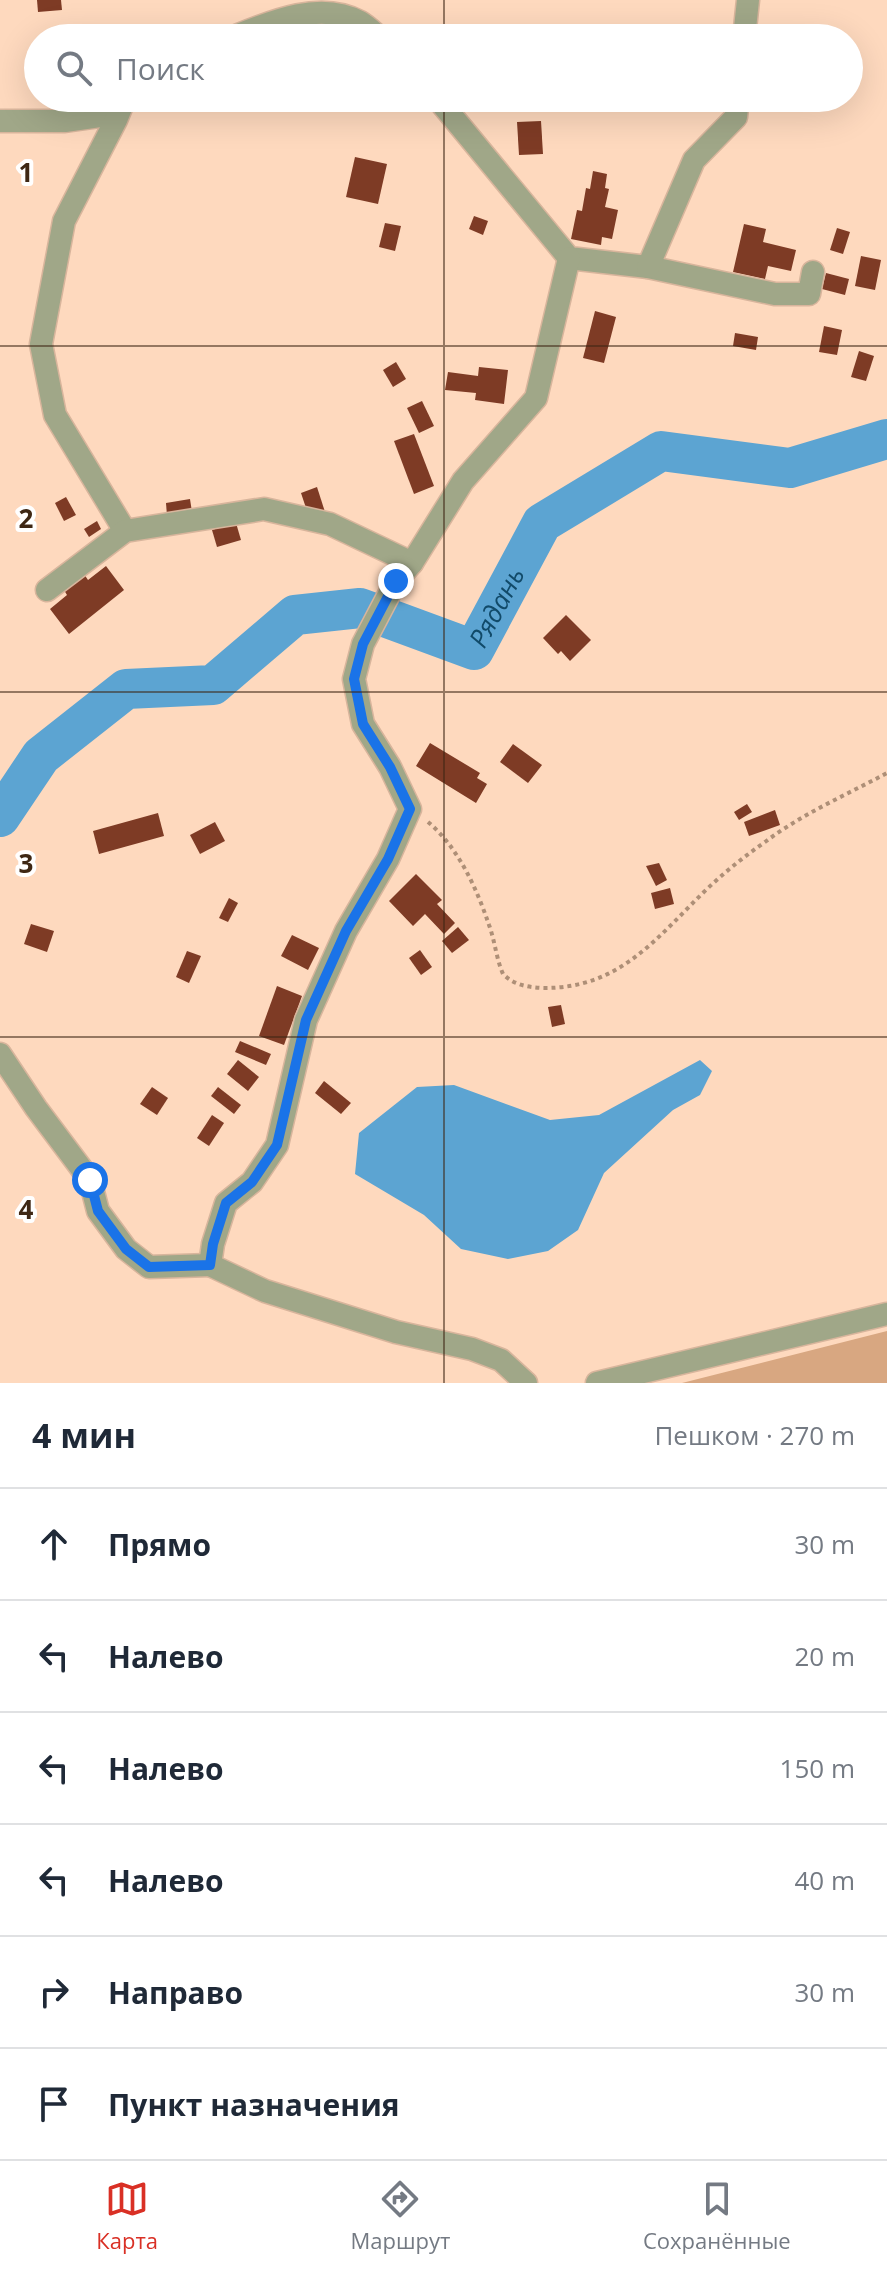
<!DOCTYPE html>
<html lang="ru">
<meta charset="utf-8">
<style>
:root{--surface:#fff;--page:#f2f2f3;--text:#1f2937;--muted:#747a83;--line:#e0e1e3;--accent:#d93025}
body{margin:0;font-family:"Open Sans",sans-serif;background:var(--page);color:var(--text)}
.stop{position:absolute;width:24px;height:24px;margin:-18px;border:6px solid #1a73e8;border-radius:50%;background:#fff}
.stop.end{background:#1a73e8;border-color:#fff;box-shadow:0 2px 8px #0008}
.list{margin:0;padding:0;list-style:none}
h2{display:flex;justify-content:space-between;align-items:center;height:104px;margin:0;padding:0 32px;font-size:34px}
h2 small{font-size:26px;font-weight:400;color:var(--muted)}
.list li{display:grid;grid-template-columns:52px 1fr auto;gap:24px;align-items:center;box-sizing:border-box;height:112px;padding:0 32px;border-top:2px solid var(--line)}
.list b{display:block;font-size:30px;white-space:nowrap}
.list em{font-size:26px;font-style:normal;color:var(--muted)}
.icon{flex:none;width:44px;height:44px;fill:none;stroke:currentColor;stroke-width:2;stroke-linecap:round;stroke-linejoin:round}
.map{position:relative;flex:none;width:887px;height:1383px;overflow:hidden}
.search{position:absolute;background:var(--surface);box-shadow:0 8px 32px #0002;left:24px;right:24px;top:24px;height:88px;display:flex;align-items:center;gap:20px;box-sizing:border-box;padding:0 28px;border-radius:44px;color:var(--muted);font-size:30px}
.sheet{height:776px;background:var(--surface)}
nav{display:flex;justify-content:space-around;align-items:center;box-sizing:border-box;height:112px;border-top:2px solid var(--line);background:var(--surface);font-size:22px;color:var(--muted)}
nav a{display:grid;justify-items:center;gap:4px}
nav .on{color:var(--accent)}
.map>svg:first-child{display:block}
.green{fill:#d8a781}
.water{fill:#5ca4d2}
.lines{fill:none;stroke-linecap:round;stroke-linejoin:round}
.river{stroke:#5ca4d2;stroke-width:40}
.building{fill:#7e3b25}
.minor-casing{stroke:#d8b59c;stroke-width:25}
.path{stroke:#ae8f77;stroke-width:4;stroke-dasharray:4 4;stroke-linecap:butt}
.minor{stroke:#a0a788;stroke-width:22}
.route{stroke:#1a73e8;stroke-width:10}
.grid{fill:none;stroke:#3e2714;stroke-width:2;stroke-opacity:0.55}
.labels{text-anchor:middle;stroke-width:8;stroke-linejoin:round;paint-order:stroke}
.water-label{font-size:26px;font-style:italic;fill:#114a69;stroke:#fff}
.grid-label{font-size:26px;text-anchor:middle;font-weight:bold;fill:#3e2714;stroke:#fff;stroke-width:8;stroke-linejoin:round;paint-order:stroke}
</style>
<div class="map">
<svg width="887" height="1383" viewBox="0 0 887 1383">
<rect width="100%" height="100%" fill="#fed9be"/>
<path class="green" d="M 887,1331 L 887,1383 L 682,1383 Z"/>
<path class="water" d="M 700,1060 L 712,1071 L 700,1095 L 673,1110 L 604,1173 L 578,1230 L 548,1251 L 508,1259 L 461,1249 L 424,1215 L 355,1174 L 359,1133 L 417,1087 L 454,1085 L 550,1120 L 599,1115 Z"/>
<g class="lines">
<path class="river" id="s1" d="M 0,817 L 41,756 L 126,689 L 213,685 L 295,615 L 360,608 L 474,650 L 542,523 L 661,451 L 790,468 L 887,439"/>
</g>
<g class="building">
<path d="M 37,0 L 61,0 L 62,10 L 38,12 Z"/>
<path d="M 541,121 L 543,154 L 519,155 L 517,122 Z"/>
<path d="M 355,157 L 387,164 L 378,204 L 346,197 Z"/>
<path d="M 593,171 L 607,174 L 605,188 L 609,189 L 605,207 L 618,210 L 612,239 L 602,237 L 601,245 L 571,239 L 577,210 L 582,211 L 586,188 L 590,189 Z"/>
<path d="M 474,216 L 488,221 L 483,235 L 469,229 Z"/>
<path d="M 385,223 L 401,226 L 395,251 L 379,247 Z"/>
<path d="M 744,224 L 766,229 L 763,242 L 796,250 L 791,271 L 768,266 L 765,279 L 733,272 Z"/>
<path d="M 837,228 L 850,232 L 843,254 L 830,250 Z"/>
<path d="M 861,256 L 881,260 L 875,290 L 855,286 Z"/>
<path d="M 826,273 L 849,279 L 845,295 L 822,289 Z"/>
<path d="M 595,311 L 616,317 L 604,363 L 583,358 Z"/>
<path d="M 824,326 L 842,330 L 837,355 L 819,352 Z"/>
<path d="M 735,333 L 758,337 L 756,350 L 733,346 Z"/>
<path d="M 859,351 L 874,356 L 866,381 L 851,377 Z"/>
<path d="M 396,362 L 406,379 L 393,387 L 383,370 Z"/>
<path d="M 479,367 L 508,370 L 504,404 L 475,400 L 476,393 L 445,390 L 448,372 L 478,376 Z"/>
<path d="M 422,401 L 434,426 L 419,433 L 407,408 Z"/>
<path d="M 414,434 L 434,486 L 414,494 L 394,441 Z"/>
<path d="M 317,487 L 325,512 L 309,517 L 301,493 Z"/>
<path d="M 66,497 L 76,515 L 64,521 L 55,503 Z"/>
<path d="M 190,499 L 192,512 L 167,516 L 166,503 Z"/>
<path d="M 97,521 L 101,529 L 89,537 L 84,529 Z"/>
<path d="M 236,523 L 241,540 L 217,547 L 212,530 Z"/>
<path d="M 106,566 L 124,590 L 69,634 L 50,609 L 67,595 L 64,590 L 84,574 L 88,580 Z"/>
<path d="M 566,615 L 591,640 L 570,661 L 561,651 L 558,654 L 543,638 Z"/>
<path d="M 430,743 L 480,773 L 477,778 L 487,784 L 476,803 L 416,766 Z"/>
<path d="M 513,744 L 542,765 L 528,783 L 500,762 Z"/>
<path d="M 747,804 L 752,812 L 739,820 L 734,812 Z"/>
<path d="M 775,810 L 780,825 L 749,836 L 744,822 Z"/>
<path d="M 158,813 L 164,836 L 99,854 L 93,831 Z"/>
<path d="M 215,822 L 225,841 L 200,854 L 190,835 Z"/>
<path d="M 659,863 L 667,880 L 656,886 L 646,866 Z"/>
<path d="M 416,874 L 442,900 L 437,904 L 455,923 L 444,934 L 425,914 L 413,926 L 389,901 Z"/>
<path d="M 670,888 L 674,904 L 655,909 L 651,893 Z"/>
<path d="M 229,898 L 238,903 L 228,922 L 219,918 Z"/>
<path d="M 31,924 L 54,931 L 47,952 L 24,944 Z"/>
<path d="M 458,927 L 469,940 L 452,953 L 442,941 Z"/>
<path d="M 292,935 L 319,948 L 308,970 L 281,956 Z"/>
<path d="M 420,950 L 432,967 L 421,975 L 409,958 Z"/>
<path d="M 187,951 L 201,956 L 189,983 L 176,977 Z"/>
<path d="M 277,986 L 302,996 L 284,1045 L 259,1036 Z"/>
<path d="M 561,1005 L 565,1024 L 552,1027 L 548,1007 Z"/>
<path d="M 240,1041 L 271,1054 L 266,1065 L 235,1052 Z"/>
<path d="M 238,1060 L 259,1077 L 248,1091 L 227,1074 Z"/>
<path d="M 324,1081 L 351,1103 L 341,1114 L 315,1093 Z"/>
<path d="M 152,1087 L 168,1098 L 157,1115 L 140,1104 Z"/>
<path d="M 218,1087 L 241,1105 L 234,1114 L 211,1096 Z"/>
<path d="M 212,1115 L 224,1123 L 209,1146 L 197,1138 Z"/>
</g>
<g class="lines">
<defs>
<g id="minor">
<path d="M 231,38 C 270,22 320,0 360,22 C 367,26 374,33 380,38"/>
<path d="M 744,38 L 748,0"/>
<path d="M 437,98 L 569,258 L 648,267 L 775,294 L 809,294 L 813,272"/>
<path d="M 0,121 L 65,121 L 100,116 L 124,98"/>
<path d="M 648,267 L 694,160 L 736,117 L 738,98"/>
<path d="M 125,531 L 55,415 L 41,344 L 64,221 L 116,120 L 125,98"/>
<path d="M 47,590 L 125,531 L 264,509 L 330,524 L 412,563"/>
<path d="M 0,1054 L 36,1108 L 90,1180 L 98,1211 L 126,1249 L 149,1267 L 210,1265"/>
<path d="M 526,1383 L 501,1360 L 472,1349 L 396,1332 L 265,1291 L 210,1265 L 213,1244 L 226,1203 L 252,1182 L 277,1145 L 306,1020 L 346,931 L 388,859 L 410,809 L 390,767 L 363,724 L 354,679 L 363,644 L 396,581 L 412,563 L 463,481 L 536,398 L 569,258"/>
<path d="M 597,1383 L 887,1314"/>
</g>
</defs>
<use href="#minor" class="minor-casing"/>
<path class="path" d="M 428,822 C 458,847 477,889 489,925 C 495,941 496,958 503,974 C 514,985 527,987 542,988 C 621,989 657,937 708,888 C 726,871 745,856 765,842 C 802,814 846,795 887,773"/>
<use href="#minor" class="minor"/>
</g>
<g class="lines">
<path class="route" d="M 90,1180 L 98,1211 L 126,1249 L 149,1267 L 210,1265 L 213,1244 L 226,1203 L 252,1182 L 277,1145 L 306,1020 L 346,931 L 388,859 L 410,809 L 390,767 L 363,724 L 354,679 L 363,644 L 396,581"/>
</g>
<path class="grid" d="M 444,0 L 444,38M 444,98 L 444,1383M 0,346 L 887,346M 0,692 L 887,692M 0,1037 L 887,1037"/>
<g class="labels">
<g class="water-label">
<text dy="9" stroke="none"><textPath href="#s1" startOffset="612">Рядань</textPath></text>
</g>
</g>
<g class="grid-label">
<text x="26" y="182">1</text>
<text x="26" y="528">2</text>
<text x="26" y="873">3</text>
<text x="26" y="1219">4</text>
</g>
</svg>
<div class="stop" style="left:90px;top:1180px"></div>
<div class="stop end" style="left:396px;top:581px"></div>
<div class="search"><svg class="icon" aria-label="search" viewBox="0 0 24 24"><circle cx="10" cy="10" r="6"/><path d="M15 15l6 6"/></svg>Поиск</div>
</div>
<section class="sheet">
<h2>4 мин<small>Пешком · 270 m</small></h2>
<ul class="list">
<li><svg class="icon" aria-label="ahead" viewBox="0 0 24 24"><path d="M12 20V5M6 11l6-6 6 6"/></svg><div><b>Прямо</b></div><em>30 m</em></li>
<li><svg class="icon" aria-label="left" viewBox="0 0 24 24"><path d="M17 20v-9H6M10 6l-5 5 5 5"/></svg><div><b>Налево</b></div><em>20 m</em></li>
<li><svg class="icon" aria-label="left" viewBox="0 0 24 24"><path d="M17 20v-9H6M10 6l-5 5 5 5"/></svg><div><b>Налево</b></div><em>150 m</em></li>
<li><svg class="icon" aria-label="left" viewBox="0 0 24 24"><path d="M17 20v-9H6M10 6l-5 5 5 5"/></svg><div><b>Налево</b></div><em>40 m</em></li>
<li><svg class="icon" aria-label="right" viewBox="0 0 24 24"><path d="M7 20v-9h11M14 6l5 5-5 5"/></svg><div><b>Направо</b></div><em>30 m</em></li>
<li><svg class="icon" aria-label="arrive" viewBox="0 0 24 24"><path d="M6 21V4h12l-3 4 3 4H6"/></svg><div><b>Пункт назначения</b></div></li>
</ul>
</section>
<nav>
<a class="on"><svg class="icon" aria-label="map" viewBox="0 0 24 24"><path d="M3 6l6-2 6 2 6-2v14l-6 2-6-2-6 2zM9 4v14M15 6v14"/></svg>Карта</a>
<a><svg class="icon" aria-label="directions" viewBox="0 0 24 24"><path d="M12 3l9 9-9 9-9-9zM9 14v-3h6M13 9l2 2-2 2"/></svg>Маршрут</a>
<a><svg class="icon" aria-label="saved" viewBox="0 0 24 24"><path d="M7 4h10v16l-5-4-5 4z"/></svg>Сохранённые</a>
</nav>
